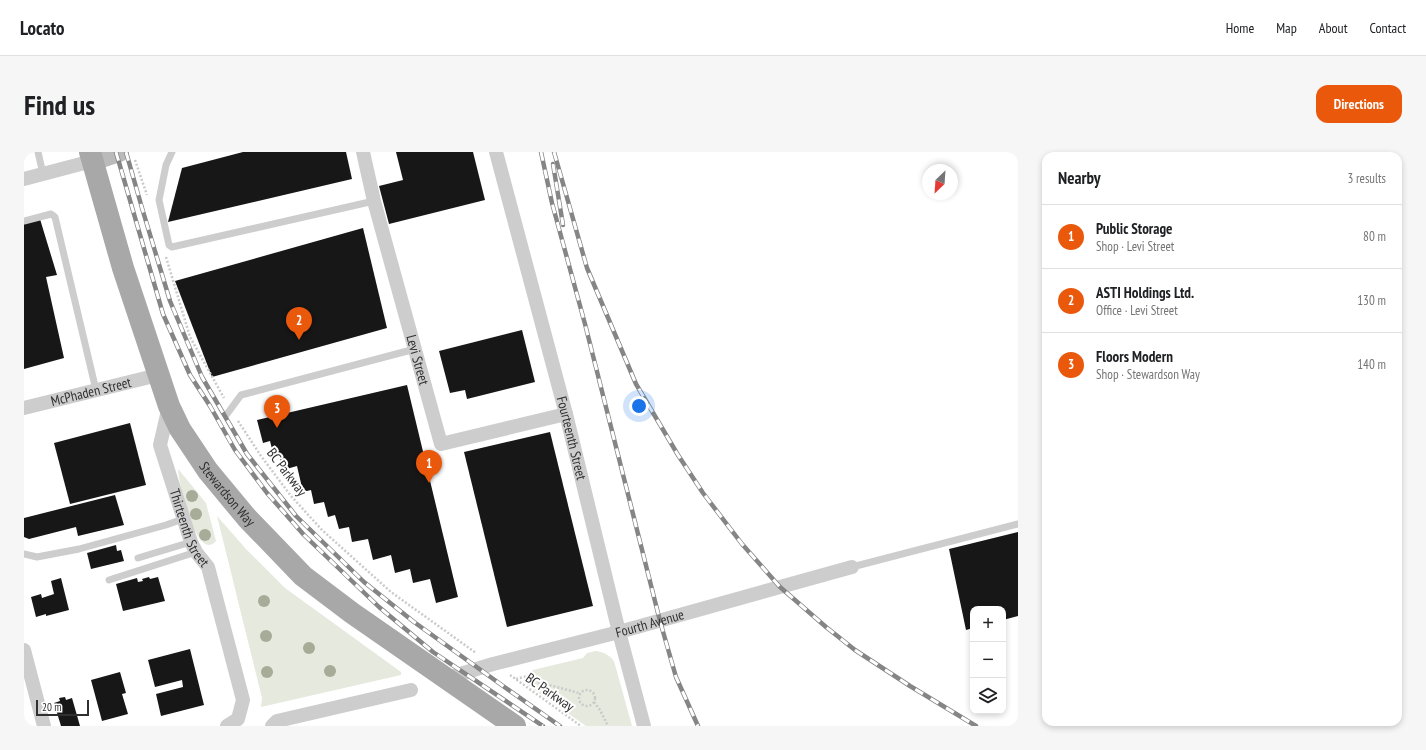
<!DOCTYPE html>
<meta charset="utf-8">
<style>
:root{--surface:#fff;--page:#f6f6f6;--text:#202124;--muted:#757577;--line:#e0e0e0;--accent:#ea580c}
body{margin:0;font-family:"PT Sans Narrow",sans-serif;background:var(--page);color:var(--text)}
.controls{position:absolute;right:12px;bottom:12px;display:grid;overflow:hidden;border-radius:8px;box-shadow:0 2px 6px #0003}
.controls button{width:36px;height:36px;display:grid;place-items:center;padding:0;border:0;border-bottom:1px solid var(--line);background:var(--surface);color:var(--text);font:20px sans-serif}
.compass{position:absolute;left:898px;top:12px;width:36px;height:36px;border-radius:50%;background:var(--surface);box-shadow:0 2px 6px #0003;rotate:205deg}
.scale{position:absolute;left:12px;bottom:10px;width:53px;box-sizing:border-box;padding-left:4px;border:2px solid #303030;border-top:0;font-size:11px;line-height:14px;white-space:nowrap;color:#303030;-webkit-text-stroke:3px #fff;paint-order:stroke}
.you{position:absolute;left:615px;top:254px;width:14px;height:14px;margin:-10px;border:3px solid #fff;border-radius:50%;background:#1a73e8;box-shadow:0 0 0 6px #1a73e833}
.badge{display:grid;place-items:center;width:26px;height:26px;border-radius:50%;background:var(--accent);color:#fff;font-size:13px;font-weight:700}
.pin{position:absolute;translate:-50% -33px;filter:drop-shadow(0 1px 2px #0008)}
.pin::after{content:'';position:absolute;top:21px;width:14px;height:12px;background:inherit;clip-path:polygon(0 0,100% 0,50% 100%)}
.list{margin:0;padding:0;list-style:none}
h2{display:flex;justify-content:space-between;align-items:center;height:52px;margin:0;padding:0 16px;font-size:17px}
h2 small{font-size:13px;font-weight:400;color:var(--muted)}
.list li{display:grid;grid-template-columns:26px 1fr auto;gap:12px;align-items:center;box-sizing:border-box;height:64px;padding:0 16px;border-top:1px solid var(--line)}
.list b{display:block;font-size:15px;white-space:nowrap}
.list p{margin:0;font-size:13px;white-space:nowrap;color:var(--muted)}
.list em{font-size:13px;font-style:normal;color:var(--muted)}
.icon{flex:none;width:22px;height:22px;fill:none;stroke:currentColor;stroke-width:2;stroke-linecap:round;stroke-linejoin:round}
.map{position:relative;flex:none;width:994px;height:574px;overflow:hidden;border-radius:12px}
header{display:flex;align-items:center;gap:24px;box-sizing:border-box;height:56px;padding:0 20px;background:var(--surface);border-bottom:1px solid var(--line)}
header strong{font-size:19px}
nav{display:flex;gap:22px;margin-inline-start:auto;font-size:14px}
.intro{display:flex;align-items:center;justify-content:space-between;box-sizing:border-box;height:96px;padding:0 24px}
h1{margin:0;font-size:28px}
.button{padding:10px 18px;border-radius:12px;background:var(--accent);color:#fff;font-size:14px;font-weight:700}
main{display:flex;gap:24px;padding:0 24px}
aside{flex:1;background:var(--surface);border-radius:12px;box-shadow:0 2px 6px #0003}
.map>svg:first-child{display:block}
.green{fill:#e6e9dd}
.building{fill:#171717}
.lines{fill:none;stroke-linecap:round;stroke-linejoin:round}
.path{stroke:#cacaca;stroke-width:2.5;stroke-dasharray:2 2;stroke-linecap:butt}
.lane{stroke:#cdcdcd;stroke-width:7}
.street{stroke:#cdcdcd;stroke-width:14}
.secondary{stroke:#bababa;stroke-width:20}
.primary{stroke:#a8a8a8;stroke-width:22}
.rail-casing{stroke:#858585;stroke-width:4.5}
.rail{stroke:#fff;stroke-width:3;stroke-dasharray:9;stroke-linecap:butt}
.tree{fill:#a6ac97}
.labels{text-anchor:middle;stroke-width:4;stroke-linejoin:round;paint-order:stroke}
.street-label{font-size:14px;fill:#303030;stroke:#fff}
</style>
<header>
<strong>Locato</strong>
<nav><a>Home</a><a>Map</a><a>About</a><a>Contact</a></nav>
</header>
<div class="intro"><h1>Find us</h1><a class="button">Directions</a></div>
<main>
<div class="map">
<svg width="994" height="574" viewBox="0 0 994 574">
<rect width="100%" height="100%" fill="#fff"/>
<g class="green">
<path d="M 154,317 L 155,318 L 182,351 L 192,389 C 172,412 154,328 154,317 Z"/>
<path d="M 193,364 L 222,397 L 261,436 L 377,520 L 377,523 L 237,555 L 238,546 Z"/>
<path d="M 572,499 C 580,500 585,503 590,509 L 608,574 L 562,574 L 501,531 L 509,518 L 559,506 L 563,501 Z"/>
</g>
<g class="building">
<path d="M 219,0 L 322,0 L 328,27 L 144,70 L 158,16 Z"/>
<path d="M 372,0 L 449,0 L 461,48 L 365,72 L 355,34 L 379,28 Z"/>
<path d="M 16,67 L 33,123 L 22,125 L 40,206 L 0,217 L 0,72 Z"/>
<path d="M 339,76 L 363,176 L 188,225 L 151,129 Z"/>
<path d="M 498,178 L 511,230 L 443,247 L 441,238 L 426,241 L 415,199 Z"/>
<path d="M 383,233 L 434,445 L 412,451 L 406,427 L 389,431 L 386,417 L 371,421 L 367,403 L 349,408 L 344,387 L 328,390 L 325,375 L 315,377 L 311,363 L 304,365 L 300,350 L 290,352 L 287,338 L 279,340 L 273,314 L 259,318 L 255,304 L 250,305 L 246,289 L 239,291 L 233,268 Z"/>
<path d="M 106,271 L 122,333 L 46,352 L 30,291 Z"/>
<path d="M 526,280 L 569,454 L 483,475 L 440,300 Z"/>
<path d="M 91,343 L 100,373 L 54,384 L 52,375 L 5,387 L 0,385 L 0,366 Z"/>
<path d="M 994,380 L 994,464 L 979,468 L 979,457 L 949,457 L 949,476 L 942,478 L 925,397 Z"/>
<path d="M 92,393 L 93,399 L 97,398 L 100,409 L 67,417 L 63,401 Z"/>
<path d="M 125,425 L 126,427 L 134,425 L 141,449 L 99,459 L 92,432 L 113,426 L 114,430 L 119,429 L 118,427 Z"/>
<path d="M 37,426 L 45,458 L 22,464 L 22,462 L 12,465 L 7,445 L 17,442 L 18,446 L 30,442 L 27,429 Z"/>
<path d="M 166,497 L 180,553 L 137,564 L 132,542 L 159,535 L 158,528 L 131,535 L 124,508 Z"/>
<path d="M 96,520 L 102,541 L 98,542 L 104,562 L 78,569 L 67,528 Z"/>
<path d="M 41,545 L 42,548 L 48,546 L 56,574 L 37,574 L 30,551 L 36,549 L 35,546 Z"/>
</g>
<g class="lines">
<g class="path">
<path d="M 111,8 L 123,43"/>
<path d="M 142,105 L 166,185 L 200,246"/>
<path d="M 214,269 L 237,304 L 267,344 L 298,378 L 367,440 L 452,501"/>
<path d="M 486,523 L 557,574"/>
<path d="M 492,527 L 504,524 L 514,530 L 555,541"/>
<circle cx="563" cy="546" r="8"/>
<path d="M 570,550 L 576,558 L 584,574"/>
</g>
<g class="lane">
<path d="M 14,0 L 19,22"/>
<path d="M 148,0 L 142,13 L 135,48 L 145,93 L 148,95 L 350,49"/>
<path d="M 0,69 L 27,62 L 31,65 L 72,238"/>
<path d="M 203,262 L 217,243 L 391,197"/>
<path d="M 0,402 L 13,405 L 55,397 L 142,373 L 159,367"/>
<path d="M 114,406 L 167,390"/>
<path d="M 828,415 L 994,372"/>
<path d="M 85,428 L 172,400"/>
</g>
<g class="street">
<path id="s1" d="M 339,0 L 350,49 L 417,292 L 542,262"/>
<path id="s2" d="M 472,0 L 542,262 L 595,480 L 620,574"/>
<path d="M 0,27 L 68,9"/>
<path id="s3" d="M 145,254 L 136,293 L 167,390 L 172,400 L 184,415 L 219,548 L 214,567 L 203,574"/>
<path id="s4" d="M 0,256 L 134,223"/>
<path d="M 0,498 L 20,574"/>
<path id="s5" d="M 423,526 L 469,512 L 595,480 L 828,415"/>
<path d="M 248,574 L 253,569 L 387,538"/>
</g>
<path class="secondary" d="M 68,9 L 95,0"/>
<path class="primary" id="s6" d="M 66,0 L 99,116 L 145,254 L 156,277 L 184,319 L 223,366 L 279,424 L 328,461 L 491,574"/>
<defs>
<g id="rail">
<path d="M 92,0 L 139,162 L 166,223 L 186,254 L 211,298 L 243,341 L 280,383 L 355,455 L 409,500 L 519,574"/>
<path d="M 102,0 L 118,56 L 146,149 L 178,225 L 223,302 L 272,364 L 340,430 L 390,470 L 479,534 L 536,574"/>
<path d="M 517,0 L 528,51 L 561,172 L 636,469 L 652,525 L 674,574"/>
<path d="M 530,0 L 563,116 L 612,232 L 654,303 L 679,341 L 718,392 L 756,435 L 802,475 L 831,498 L 886,534 L 952,574"/>
<path d="M 529,12 L 539,73"/>
</g>
</defs>
<use href="#rail" class="rail-casing"/>
<use href="#rail" class="rail"/>
</g>
<g class="tree">
<circle cx="168" cy="344" r="6"/>
<circle cx="172" cy="362" r="6"/>
<circle cx="181" cy="383" r="6"/>
<circle cx="240" cy="449" r="6"/>
<circle cx="242" cy="484" r="6"/>
<circle cx="285" cy="496" r="6"/>
<circle cx="306" cy="519" r="6"/>
<circle cx="243" cy="520" r="6"/>
</g>
<g class="labels">
<g class="street-label">
<text dy="5" stroke="none"><textPath href="#s1" startOffset="215">Levi Street</textPath></text>
<text dy="5" stroke="none"><textPath href="#s4" startOffset="69">McPhaden Street</textPath></text>
<text dy="5" stroke="none"><textPath href="#s2" startOffset="296">Fourteenth Street</textPath></text>
<text transform="translate(263 320) rotate(53)" y="5">BC Parkway</text>
<text dy="5" stroke="none"><textPath href="#s6" startOffset="372">Stewardson Way</textPath></text>
<text dy="5" stroke="none"><textPath href="#s3" startOffset="128">Thirteenth Street</textPath></text>
<text dy="5" stroke="none"><textPath href="#s5" startOffset="210">Fourth Avenue</textPath></text>
<text transform="translate(526 540) rotate(35)" y="5">BC Parkway</text>
</g>
</g>
</svg>
<div class="controls">
<button>+</button>
<button>−</button>
<button><svg class="icon" aria-label="layers" viewBox="0 0 24 24"><path d="M12 4l9 5-9 5-9-5zM3 14l9 5 9-5"/></svg></button>
</div>
<svg class="compass" viewBox="-18 -18 36 36"><path d="M0-13l5 13h-10z" fill="#e53935"/><path d="M0 13l5-13h-10z" fill="#757577"/></svg>
<div class="scale">20 m</div>
<div class="you"></div>
<div class="pin badge" style="left:405px;top:331px">1</div>
<div class="pin badge" style="left:275px;top:188px">2</div>
<div class="pin badge" style="left:253px;top:276px">3</div>
</div>
<aside>
<h2>Nearby<small>3 results</small></h2>
<ul class="list">
<li><span class="badge">1</span><div><b>Public Storage</b><p>Shop · Levi Street</p></div><em>80 m</em></li>
<li><span class="badge">2</span><div><b>ASTI Holdings Ltd.</b><p>Office · Levi Street</p></div><em>130 m</em></li>
<li><span class="badge">3</span><div><b>Floors Modern</b><p>Shop · Stewardson Way</p></div><em>140 m</em></li>
</ul>
</aside>
</main>
